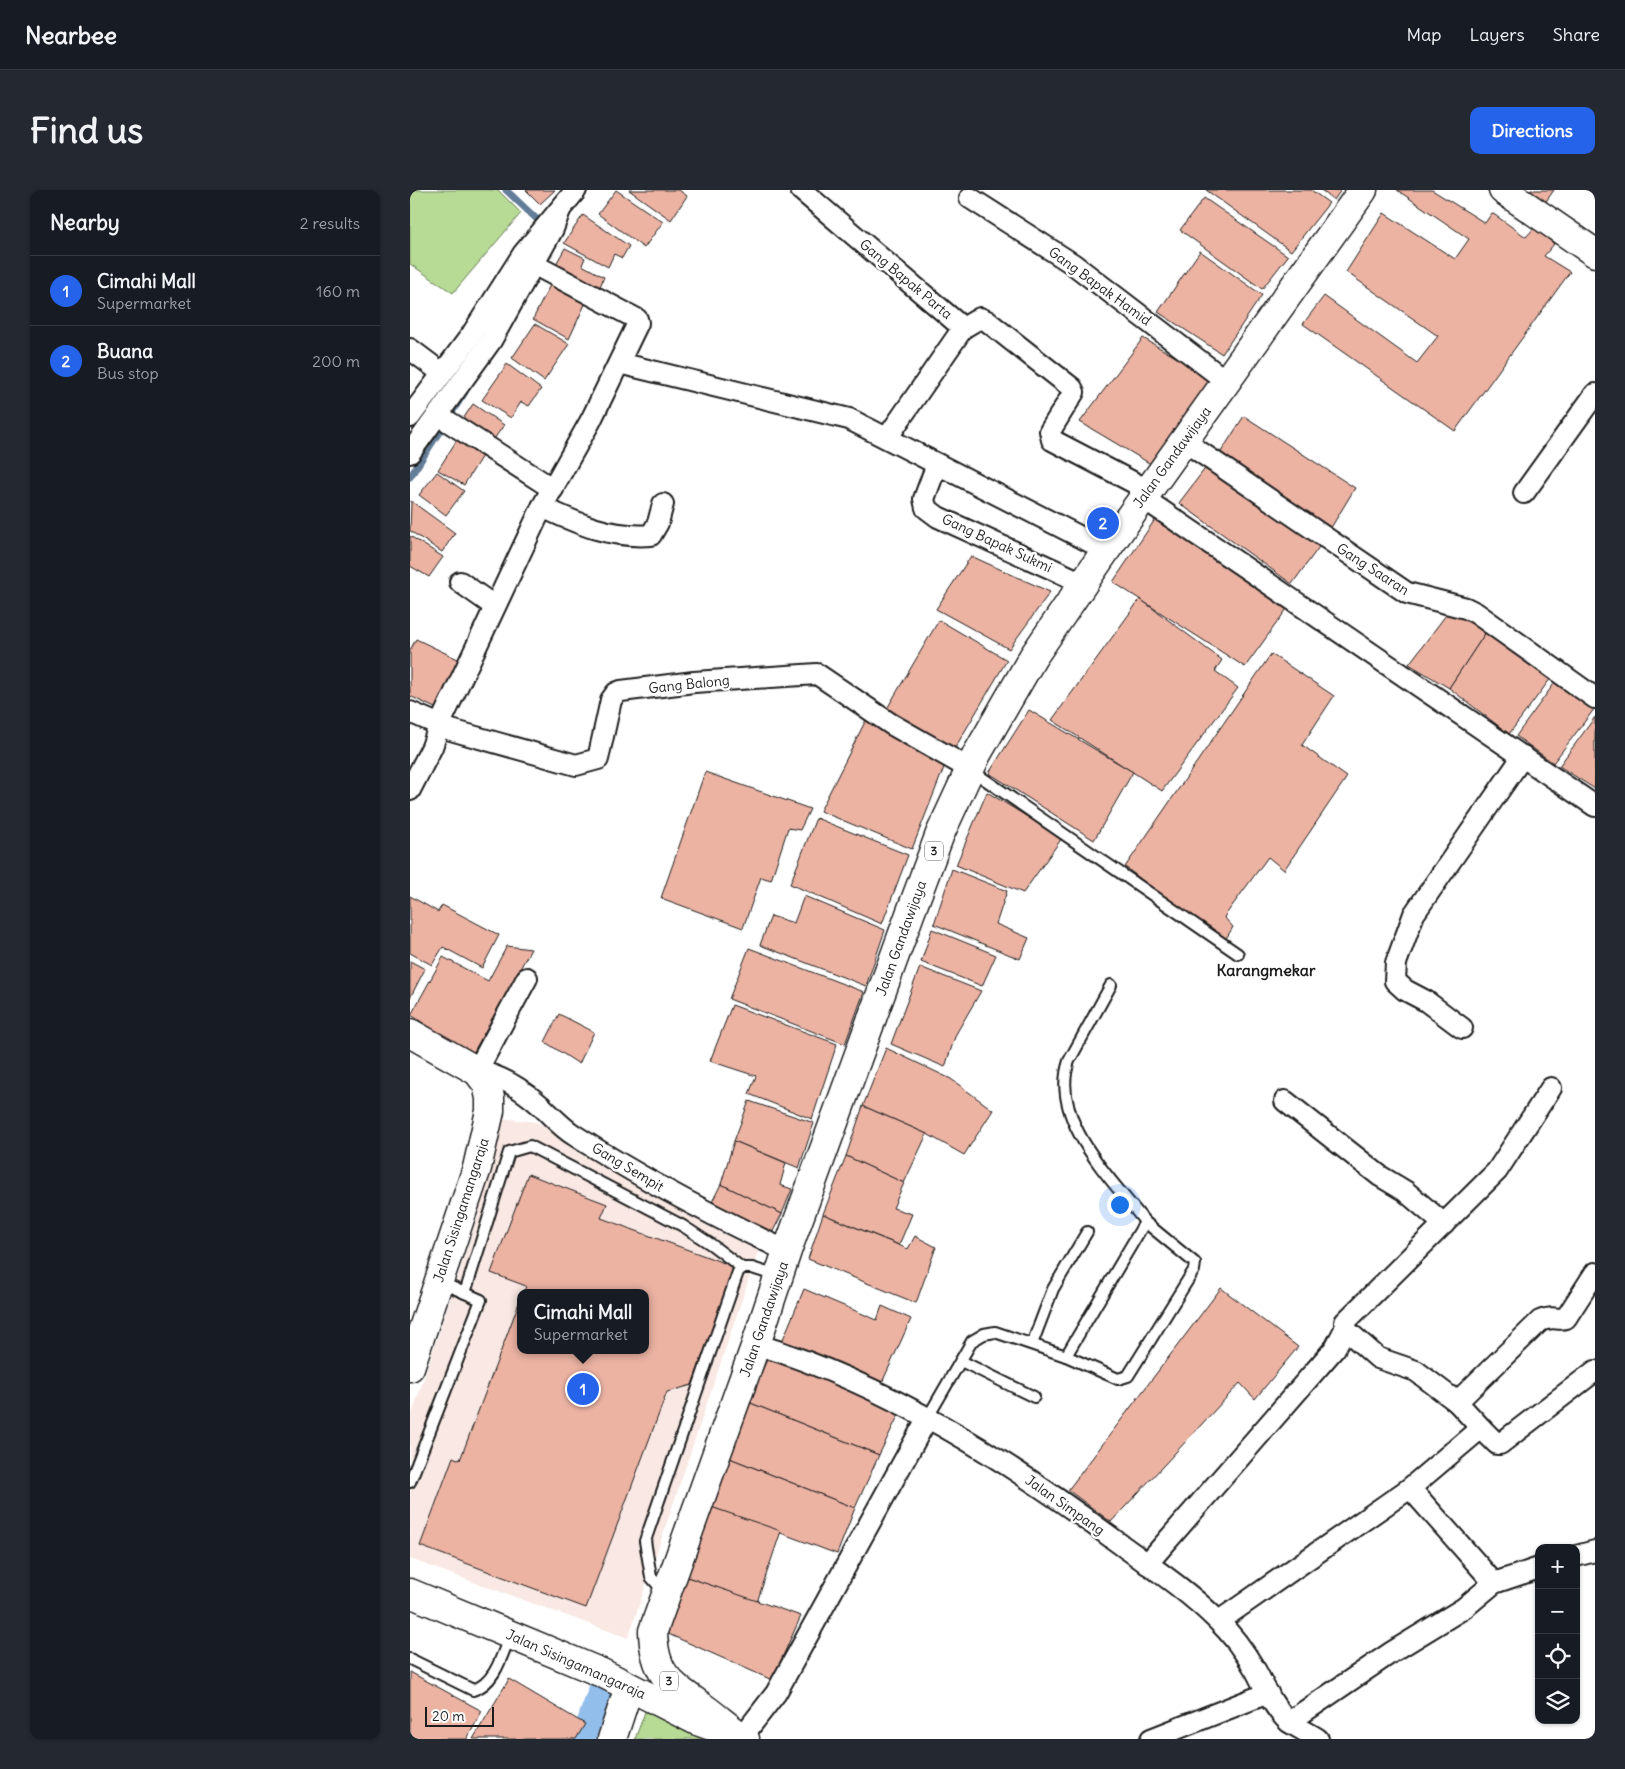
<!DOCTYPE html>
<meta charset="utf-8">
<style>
:root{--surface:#171b24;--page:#242831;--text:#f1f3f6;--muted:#9ea1a6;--line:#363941;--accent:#2563eb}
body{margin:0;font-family:Delius,sans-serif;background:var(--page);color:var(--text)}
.controls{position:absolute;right:15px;bottom:15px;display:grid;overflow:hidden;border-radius:10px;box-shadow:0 1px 4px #0004}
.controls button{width:45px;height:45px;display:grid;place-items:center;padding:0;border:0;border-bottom:1px solid var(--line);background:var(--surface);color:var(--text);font:25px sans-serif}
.scale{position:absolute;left:15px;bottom:12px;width:69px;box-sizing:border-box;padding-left:5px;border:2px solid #1c1c1c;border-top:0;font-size:14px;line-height:18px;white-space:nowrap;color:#1c1c1c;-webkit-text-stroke:4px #fff;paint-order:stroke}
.you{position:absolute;left:709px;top:1014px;width:18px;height:18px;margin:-12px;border:4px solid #fff;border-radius:50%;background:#1a73e8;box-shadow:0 0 0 8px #1a73e833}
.badge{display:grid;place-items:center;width:32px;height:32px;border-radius:50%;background:var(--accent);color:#fff;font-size:16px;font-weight:700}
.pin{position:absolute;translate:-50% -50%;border:2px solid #fff;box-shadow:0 1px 5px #0006}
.popup{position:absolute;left:107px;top:1099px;width:132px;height:65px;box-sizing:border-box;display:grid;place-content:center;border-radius:10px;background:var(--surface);filter:drop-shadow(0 1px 4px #0005);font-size:16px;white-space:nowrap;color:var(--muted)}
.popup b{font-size:19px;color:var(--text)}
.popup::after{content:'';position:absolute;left:50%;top:100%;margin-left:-10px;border:10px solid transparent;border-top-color:var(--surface)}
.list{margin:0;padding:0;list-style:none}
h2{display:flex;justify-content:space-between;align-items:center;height:65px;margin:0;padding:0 20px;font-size:21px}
h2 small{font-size:16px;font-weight:400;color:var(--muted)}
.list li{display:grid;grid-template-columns:32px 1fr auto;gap:15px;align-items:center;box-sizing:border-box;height:70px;padding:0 20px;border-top:1px solid var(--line)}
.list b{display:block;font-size:19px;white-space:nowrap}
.list p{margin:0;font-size:16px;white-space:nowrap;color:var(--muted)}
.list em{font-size:16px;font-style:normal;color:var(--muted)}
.icon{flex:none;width:28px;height:28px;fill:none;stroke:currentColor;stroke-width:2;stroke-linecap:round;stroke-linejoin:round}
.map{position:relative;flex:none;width:1185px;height:1549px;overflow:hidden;border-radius:10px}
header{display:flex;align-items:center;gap:30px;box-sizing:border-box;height:70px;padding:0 25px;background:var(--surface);border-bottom:1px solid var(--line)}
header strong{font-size:24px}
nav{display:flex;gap:28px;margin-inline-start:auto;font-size:18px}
.intro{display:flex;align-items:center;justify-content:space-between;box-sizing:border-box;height:120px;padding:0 30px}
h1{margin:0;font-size:35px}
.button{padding:12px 22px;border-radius:10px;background:var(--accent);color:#fff;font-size:18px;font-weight:700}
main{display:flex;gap:30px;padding:0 30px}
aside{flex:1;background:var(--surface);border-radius:10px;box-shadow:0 1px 4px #0004}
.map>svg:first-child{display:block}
.built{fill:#f9e8e3;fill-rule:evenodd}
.green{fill:#b7db95;stroke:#6a7c58}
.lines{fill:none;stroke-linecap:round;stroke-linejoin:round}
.stream{stroke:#637d98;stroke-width:7}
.canal{stroke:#92beeb;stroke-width:24}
.building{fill:#ecb3a3;stroke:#1c1c1c}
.service-casing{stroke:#1c1c1c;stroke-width:14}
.minor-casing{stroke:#1c1c1c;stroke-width:24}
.secondary-casing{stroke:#1c1c1c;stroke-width:31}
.primary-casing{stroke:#1c1c1c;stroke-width:31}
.service{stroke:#fff;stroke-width:10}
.minor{stroke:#fff;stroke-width:20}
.secondary{stroke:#fff;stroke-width:28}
.primary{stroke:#fff;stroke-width:28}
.labels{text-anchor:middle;stroke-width:5;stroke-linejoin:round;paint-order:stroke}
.shield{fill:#fff;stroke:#606060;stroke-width:1}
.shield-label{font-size:12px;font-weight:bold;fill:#1c1c1c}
.street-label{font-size:14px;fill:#1c1c1c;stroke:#fff}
.quarter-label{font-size:16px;font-weight:bold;fill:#1c1c1c;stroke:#fff}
</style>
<header>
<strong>Nearbee</strong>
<nav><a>Map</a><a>Layers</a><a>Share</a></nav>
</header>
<div class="intro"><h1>Find us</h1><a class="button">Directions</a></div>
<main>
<aside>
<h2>Nearby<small>2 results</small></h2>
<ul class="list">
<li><span class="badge">1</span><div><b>Cimahi Mall</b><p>Supermarket</p></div><em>160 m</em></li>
<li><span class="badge">2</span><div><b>Buana</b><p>Bus stop</p></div><em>200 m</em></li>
</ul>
</aside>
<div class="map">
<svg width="1185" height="1549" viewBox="0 0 1185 1549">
<rect width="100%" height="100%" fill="#fff"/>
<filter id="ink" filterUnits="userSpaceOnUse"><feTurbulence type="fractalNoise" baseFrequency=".02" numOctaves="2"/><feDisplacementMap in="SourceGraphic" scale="10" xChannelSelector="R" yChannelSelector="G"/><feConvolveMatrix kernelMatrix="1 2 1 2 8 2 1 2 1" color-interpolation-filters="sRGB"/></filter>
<g filter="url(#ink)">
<path class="built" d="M 90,928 L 126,932 L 353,1047 L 218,1448 L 0,1369 L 0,1230 L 70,1019 ZM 110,1103 L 236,1103 L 236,1160 L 110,1160 Z"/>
<g class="green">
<path d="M 0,0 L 88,0 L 111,23 L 43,103 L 0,74 Z"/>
<path d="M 239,1511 L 312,1549 L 225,1549 Z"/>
</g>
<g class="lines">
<g class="stream">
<path d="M 96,0 L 134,36"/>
<path d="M 0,287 L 55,202"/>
</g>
<path class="canal" d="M 173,1549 L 191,1498"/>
</g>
<g class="building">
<path d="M 116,0 L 145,0 L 130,14 Z"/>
<path d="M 206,0 L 253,32 L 234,58 L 188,24 Z"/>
<path d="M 219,0 L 269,0 L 277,6 L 261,30 Z"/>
<path d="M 796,0 L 901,0 L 919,13 L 881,61 Z"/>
<path d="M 911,0 L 931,0 L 924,10 Z"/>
<path d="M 987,0 L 1022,0 L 1075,33 L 1082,23 L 1116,47 L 1125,37 L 1144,54 L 1134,66 L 1160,82 L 1045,241 L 893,134 L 914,106 L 1007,173 L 1028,146 L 936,82 L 974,23 L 1045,69 L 1059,49 Z"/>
<path d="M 1109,0 L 1144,0 L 1132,17 Z"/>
<path d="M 794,8 L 878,66 L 852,99 L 770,40 Z"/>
<path d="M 173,25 L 219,56 L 212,68 L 204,64 L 198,77 L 154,53 Z"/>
<path d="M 155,58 L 175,68 L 172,75 L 194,87 L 186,106 L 141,83 Z"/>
<path d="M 790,61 L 852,105 L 812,164 L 748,122 Z"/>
<path d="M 142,91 L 177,110 L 159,149 L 123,129 Z"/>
<path d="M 125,134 L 159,154 L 134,191 L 102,168 Z"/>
<path d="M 733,148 L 803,189 L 744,276 L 670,232 Z"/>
<path d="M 97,174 L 131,199 L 119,216 L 111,212 L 101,228 L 72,210 Z"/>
<path d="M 63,214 L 94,235 L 84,249 L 53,229 Z"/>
<path d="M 834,226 L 945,298 L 919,341 L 809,265 Z"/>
<path d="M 50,245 L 75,261 L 54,295 L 28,280 Z"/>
<path d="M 800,272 L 912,353 L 882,394 L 769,313 Z"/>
<path d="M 27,282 L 54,301 L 36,325 L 9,305 Z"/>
<path d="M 1,311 L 45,343 L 32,362 L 0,341 Z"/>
<path d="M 748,325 L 879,416 L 835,477 L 703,392 Z"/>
<path d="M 0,346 L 33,367 L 19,387 L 0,376 Z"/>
<path d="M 561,366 L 640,402 L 599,459 L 526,419 Z"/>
<path d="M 730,409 L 812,470 L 805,481 L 828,498 L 752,601 L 642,530 Z"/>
<path d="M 1042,417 L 1076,442 L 1039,498 L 999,474 Z"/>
<path d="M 529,430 L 597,470 L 542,563 L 475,522 Z"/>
<path d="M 1076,442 L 1141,488 L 1099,544 L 1039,498 Z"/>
<path d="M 6,449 L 52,471 L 29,520 L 0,506 L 0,460 Z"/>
<path d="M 861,464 L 924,506 L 892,555 L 937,587 L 874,680 L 858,667 L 814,727 L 823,737 L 814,752 L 715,677 Z"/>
<path d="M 1146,491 L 1185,516 L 1185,518 L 1143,573 L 1106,546 Z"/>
<path d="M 619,520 L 723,582 L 684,650 L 579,583 Z"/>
<path d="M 459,524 L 535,575 L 502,659 L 410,621 Z"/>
<path d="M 1185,527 L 1185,599 L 1149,576 Z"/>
<path d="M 295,582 L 400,619 L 390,640 L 378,638 L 361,690 L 351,687 L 333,738 L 251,708 Z"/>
<path d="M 577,602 L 652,648 L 613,703 L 546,675 Z"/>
<path d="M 406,628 L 498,665 L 472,734 L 380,694 Z"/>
<path d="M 542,679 L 597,701 L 586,734 L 619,748 L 610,769 L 524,734 Z"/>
<path d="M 0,706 L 28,722 L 32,715 L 89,745 L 72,778 L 33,757 L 22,775 L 0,763 Z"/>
<path d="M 394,706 L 475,740 L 456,796 L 350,755 L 361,726 L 384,733 Z"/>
<path d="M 522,739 L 586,765 L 572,796 L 511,772 Z"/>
<path d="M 97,756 L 121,759 L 62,865 L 1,825 L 33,767 L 78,791 Z"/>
<path d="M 339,758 L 454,802 L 435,854 L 319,809 Z"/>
<path d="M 0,771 L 15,779 L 0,808 Z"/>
<path d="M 510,777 L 571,801 L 546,844 L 535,877 L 481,854 Z"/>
<path d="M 322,815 L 427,854 L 402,929 L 339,904 L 346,886 L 300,871 Z"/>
<path d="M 149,824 L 184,842 L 169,874 L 135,852 Z"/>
<path d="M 476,858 L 541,889 L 583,920 L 554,965 L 517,944 L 453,916 Z"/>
<path d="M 339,911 L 404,933 L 389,978 L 324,951 Z"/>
<path d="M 453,916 L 517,944 L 494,993 L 436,966 Z"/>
<path d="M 324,951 L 376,973 L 370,995 L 382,999 L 372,1024 L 311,994 Z"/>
<path d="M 436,966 L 494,993 L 483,1018 L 502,1024 L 489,1055 L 413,1024 Z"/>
<path d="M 118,984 L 197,1014 L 191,1028 L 325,1077 L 282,1195 L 257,1202 L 176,1418 L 10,1356 L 43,1267 L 50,1270 L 110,1110 L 110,1160 L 236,1160 L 236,1103 L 113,1103 L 116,1096 L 81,1083 Z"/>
<path d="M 311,994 L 372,1024 L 361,1045 L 301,1014 Z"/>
<path d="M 413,1024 L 498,1059 L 505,1046 L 526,1057 L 506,1113 L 398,1069 Z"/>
<path d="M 811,1098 L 888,1157 L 845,1209 L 830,1193 L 701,1332 L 658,1300 Z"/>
<path d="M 394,1099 L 467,1130 L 472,1116 L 501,1129 L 470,1197 L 371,1154 Z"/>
<path d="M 359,1165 L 490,1222 L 469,1265 L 338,1212 Z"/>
<path d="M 338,1212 L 469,1265 L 445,1318 L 317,1267 Z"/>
<path d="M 317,1267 L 445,1318 L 427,1364 L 301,1317 Z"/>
<path d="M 301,1317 L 371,1341 L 347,1412 L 277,1387 Z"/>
<path d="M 277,1387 L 391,1426 L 362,1490 L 256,1443 Z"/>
<path d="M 0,1482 L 72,1521 L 57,1549 L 0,1549 Z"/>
<path d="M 99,1489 L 175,1534 L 166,1549 L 63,1549 Z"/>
</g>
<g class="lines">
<defs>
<g id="service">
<path d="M 561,580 L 828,764"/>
<path d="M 55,1103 L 99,962 L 120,956 L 273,1036 L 302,1055 L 332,1078 L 342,1078 L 367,1086"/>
<path d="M 622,1154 L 643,1099 L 677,1042"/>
<path d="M 656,1166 L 708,1189 L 718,1186 L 784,1080 L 785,1073 L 735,1032"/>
<path d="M 551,1171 L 624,1207"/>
<path d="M 518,1227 L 562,1151 L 574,1144 L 585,1142 L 656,1166 L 735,1032 C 702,989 639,930 659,871 L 701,795"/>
<path d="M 0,1292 L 71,1110 L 30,1092"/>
<path d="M 254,1402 L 241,1387 L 235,1351 L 328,1082 L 332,1078"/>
<path d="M 0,1469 L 63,1500 C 85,1494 92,1465 100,1445"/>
</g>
<g id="minor">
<path d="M 391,0 L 553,138"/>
<path d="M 560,8 L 663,74 L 816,191"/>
<path d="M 0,159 L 32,183"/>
<path d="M 209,173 L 439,229 L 696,360"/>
<path d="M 28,225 L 143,299"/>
<path d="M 0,227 L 62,144 L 113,64 L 166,0"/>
<path d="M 477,248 L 553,138 L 570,128 L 577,131 L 662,198 L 664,202 L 640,241 L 642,250 L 738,300"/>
<path d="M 774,251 L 997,403 L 1056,418 L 1066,423 L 1185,508"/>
<path d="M 0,263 L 81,151 L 143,39 L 150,20"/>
<path d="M 527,274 L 514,309 L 516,318 L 528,327 L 673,393"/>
<path d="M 1114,303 L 1185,204"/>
<path d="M 733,308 L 1185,616"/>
<path d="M 132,317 C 168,334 200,348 241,345 L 248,333 L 253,314"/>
<path d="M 50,392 L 84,416"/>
<path d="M 0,522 L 41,540 L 166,575 L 188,569 L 201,510 L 206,503 L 211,501 L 284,492 L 407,484 L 481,534 L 560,579"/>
<path d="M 0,600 L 22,557 L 29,536 L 132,317 L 181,230 L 228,133 L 227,129 L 123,74"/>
<path d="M 117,788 L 67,881 C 90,885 113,900 130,915 C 141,925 151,937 164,945 C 232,989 304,1027 377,1061"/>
<path d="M 1052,838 L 1016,811 L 995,800 L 985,791 L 986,773 L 1004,724 L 1113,566"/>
<path d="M 875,911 L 970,986 L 995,1001 L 1034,1034"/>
<path d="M 935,1139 L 935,1132 L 1087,981 L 1141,898"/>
<path d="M 346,1154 C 478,1195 596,1269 706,1351 C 740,1376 777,1400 807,1430 C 822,1444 836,1464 846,1481 C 855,1498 864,1519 879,1532 C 888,1538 899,1543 908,1549"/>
<path d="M 1071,1238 L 1087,1254 L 1090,1254 L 1185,1181"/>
<path d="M 1000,1298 L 1084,1393"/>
<path d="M 1166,1366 L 1185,1361"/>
<path d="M 737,1374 L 925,1158 L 935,1139 L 968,1168 L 1006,1181 L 1047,1212"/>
<path d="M 809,1431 L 1000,1298 L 1071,1238 L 1047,1212 L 1130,1131 C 1144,1125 1148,1131 1156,1128 L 1185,1083"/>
<path d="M 879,1532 L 982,1462 L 1054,1418 L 1084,1393 L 1129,1378"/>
<path d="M 332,1547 L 366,1503 L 518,1227"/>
<path d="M 741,1549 L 858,1503"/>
</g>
<g id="secondary">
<path d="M 1093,0 L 1185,63"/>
<path d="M 0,843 L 67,881 L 77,894 L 80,908 L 80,921 L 67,978 L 0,1177"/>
<path d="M 0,1403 L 192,1483 L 287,1531 L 324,1544"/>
</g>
<g id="primary">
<path d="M 202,1549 L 219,1497"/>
<path d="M 335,1549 C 321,1540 308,1528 294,1518 C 261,1494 244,1486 243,1441 L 346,1154 L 377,1061 L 500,724 L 530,644 L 567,564 L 623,467 L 696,360 L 953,0"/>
</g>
</defs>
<use href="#service" class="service-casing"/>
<use href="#minor" class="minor-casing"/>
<use href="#secondary" class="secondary-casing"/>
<use href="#primary" class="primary-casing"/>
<use href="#service" class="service"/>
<use href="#minor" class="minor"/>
<use href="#secondary" class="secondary"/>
<use href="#primary" class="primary"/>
</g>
</g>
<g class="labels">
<g class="shield">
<rect x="515" y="651.5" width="18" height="19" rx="4"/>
<rect x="250" y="1481.5" width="18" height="19" rx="4"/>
</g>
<g class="shield-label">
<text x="524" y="665">3</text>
<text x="259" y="1495">3</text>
</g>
<g class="street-label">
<text transform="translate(496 89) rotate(40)" y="5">Gang Bapak Parta</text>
<text transform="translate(690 96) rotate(36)" y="5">Gang Bapak Hamid</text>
<text transform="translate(762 267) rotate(-54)" y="5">Jalan Gandawijaya</text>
<text transform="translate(587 353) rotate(25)" y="5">Gang Bapak Sukmi</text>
<text transform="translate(963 379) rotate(33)" y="5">Gang Saaran</text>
<text transform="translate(279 494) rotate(-6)" y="5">Gang Balong</text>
<text transform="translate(491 748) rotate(-70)" y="5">Jalan Gandawijaya</text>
<text transform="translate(218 977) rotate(31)" y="5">Gang Sempit</text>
<text transform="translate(51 1020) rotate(-72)" y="5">Jalan Sisingamangaraja</text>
<text transform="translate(354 1129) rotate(-71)" y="5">Jalan Gandawijaya</text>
<text transform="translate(655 1315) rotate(35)" y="5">Jalan Simpang</text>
<text transform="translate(166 1474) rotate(24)" y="5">Jalan Sisingamangaraja</text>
</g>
<g class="quarter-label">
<text x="856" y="786">Karangmekar</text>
</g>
</g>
</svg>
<div class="controls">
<button>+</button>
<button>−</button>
<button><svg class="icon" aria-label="locate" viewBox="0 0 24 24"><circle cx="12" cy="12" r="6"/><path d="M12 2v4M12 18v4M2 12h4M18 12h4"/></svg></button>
<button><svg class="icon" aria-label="layers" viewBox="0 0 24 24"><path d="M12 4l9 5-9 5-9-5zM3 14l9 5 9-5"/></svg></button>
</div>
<div class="scale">20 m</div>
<div class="you"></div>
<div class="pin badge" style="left:173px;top:1199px">1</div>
<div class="popup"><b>Cimahi Mall</b>Supermarket</div>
<div class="pin badge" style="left:693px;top:333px">2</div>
</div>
</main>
